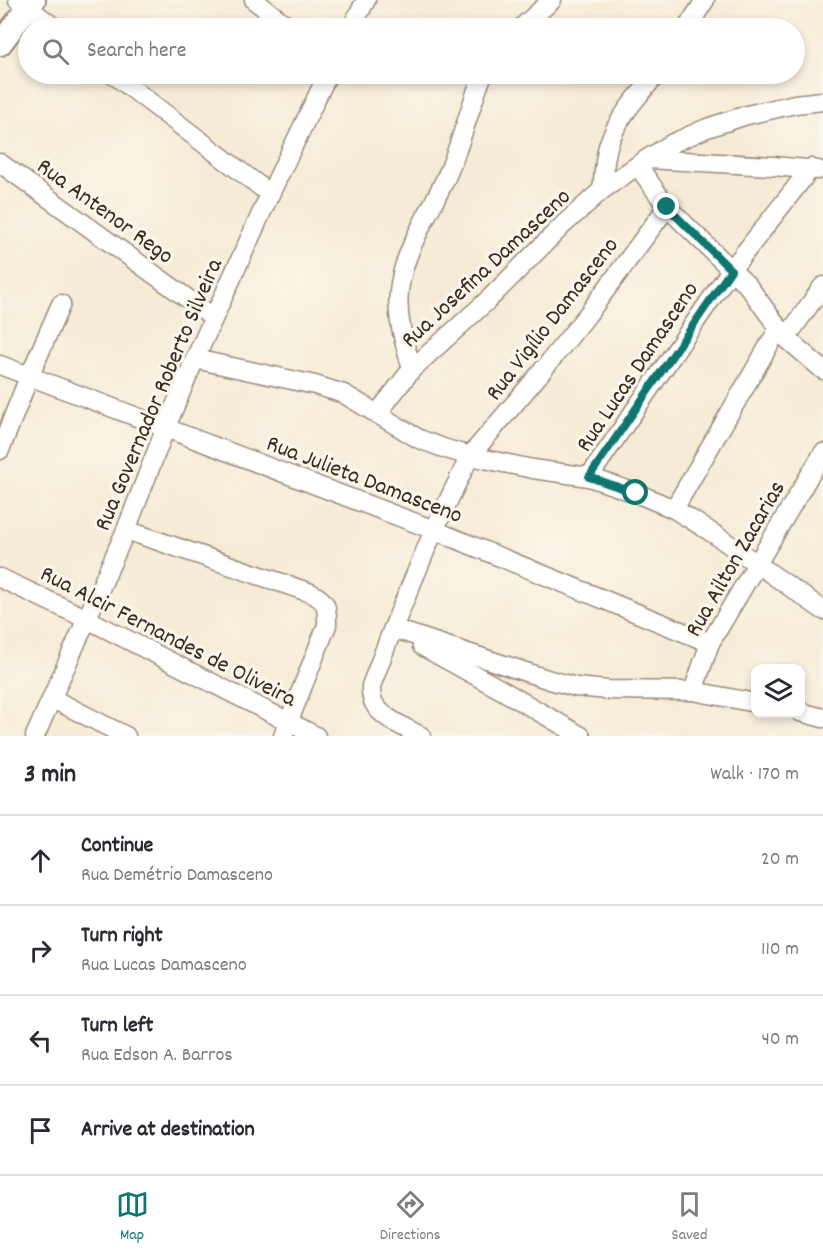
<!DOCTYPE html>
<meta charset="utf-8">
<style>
:root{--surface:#fff;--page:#f2f2f3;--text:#2b2b33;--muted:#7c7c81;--line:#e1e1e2;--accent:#0f766e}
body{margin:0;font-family:Dekko,sans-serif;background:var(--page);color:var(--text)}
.controls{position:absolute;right:18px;bottom:18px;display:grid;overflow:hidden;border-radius:12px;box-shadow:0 3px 9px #0003}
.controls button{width:54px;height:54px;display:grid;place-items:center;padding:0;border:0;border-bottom:2px solid var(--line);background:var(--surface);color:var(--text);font:30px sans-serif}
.stop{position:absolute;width:18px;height:18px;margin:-14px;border:4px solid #0f766e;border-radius:50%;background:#fff}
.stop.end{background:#0f766e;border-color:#fff;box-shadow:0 2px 6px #0008}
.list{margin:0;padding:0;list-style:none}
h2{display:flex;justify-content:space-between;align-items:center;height:78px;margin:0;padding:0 24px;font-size:26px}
h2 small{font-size:20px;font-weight:400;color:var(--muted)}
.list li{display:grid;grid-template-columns:39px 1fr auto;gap:18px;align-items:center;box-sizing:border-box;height:90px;padding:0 24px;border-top:2px solid var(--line)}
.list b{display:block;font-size:22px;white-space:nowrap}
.list p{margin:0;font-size:20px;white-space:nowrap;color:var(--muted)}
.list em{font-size:20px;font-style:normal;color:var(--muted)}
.icon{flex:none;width:33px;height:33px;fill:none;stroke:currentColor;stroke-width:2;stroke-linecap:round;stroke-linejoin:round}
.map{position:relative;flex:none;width:823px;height:736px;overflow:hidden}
.search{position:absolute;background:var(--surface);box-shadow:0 3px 9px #0003;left:18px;right:18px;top:18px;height:66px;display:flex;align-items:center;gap:15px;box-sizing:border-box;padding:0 21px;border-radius:33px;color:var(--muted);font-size:22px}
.sheet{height:438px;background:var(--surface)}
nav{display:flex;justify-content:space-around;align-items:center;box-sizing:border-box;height:84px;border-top:2px solid var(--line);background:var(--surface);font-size:16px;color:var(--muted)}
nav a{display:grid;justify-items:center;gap:3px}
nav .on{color:var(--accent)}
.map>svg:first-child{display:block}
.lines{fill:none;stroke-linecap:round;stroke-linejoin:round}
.minor-casing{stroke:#988a7a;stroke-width:21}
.tertiary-casing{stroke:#988a7a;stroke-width:26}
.minor{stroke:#fff;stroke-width:18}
.tertiary{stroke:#fff;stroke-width:22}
.route{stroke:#0f766e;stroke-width:8}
.labels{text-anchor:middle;stroke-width:6;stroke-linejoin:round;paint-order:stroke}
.street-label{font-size:24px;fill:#3b2a1e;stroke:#fbf7ec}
</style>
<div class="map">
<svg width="823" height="736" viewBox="0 0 823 736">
<rect width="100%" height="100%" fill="#fbf7ec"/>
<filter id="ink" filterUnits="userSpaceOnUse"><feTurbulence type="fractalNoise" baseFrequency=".0167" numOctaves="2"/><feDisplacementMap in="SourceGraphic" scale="12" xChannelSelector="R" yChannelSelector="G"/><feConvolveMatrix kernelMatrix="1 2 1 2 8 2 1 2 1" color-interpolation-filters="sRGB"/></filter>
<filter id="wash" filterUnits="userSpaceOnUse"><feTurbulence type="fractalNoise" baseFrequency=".008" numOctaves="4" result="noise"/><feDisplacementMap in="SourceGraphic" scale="24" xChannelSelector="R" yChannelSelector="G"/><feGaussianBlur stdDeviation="1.35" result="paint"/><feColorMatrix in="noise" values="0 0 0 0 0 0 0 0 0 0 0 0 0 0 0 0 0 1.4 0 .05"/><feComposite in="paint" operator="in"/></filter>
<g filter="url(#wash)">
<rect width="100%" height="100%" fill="#f6ebd6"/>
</g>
<g filter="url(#ink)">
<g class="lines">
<defs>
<g id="minor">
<path d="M 18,0 L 55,28"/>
<path d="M 254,0 L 290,28"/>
<path d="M 351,28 L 366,0"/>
<path d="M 521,28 L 552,0"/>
<path d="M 687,28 L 705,0"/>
<path d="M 113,74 L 270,194"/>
<path d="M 647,159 L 773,166 L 818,170"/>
<path d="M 0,163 L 213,317"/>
<path d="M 638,166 L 667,207 L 748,286 L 786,338 L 823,370"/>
<path d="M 602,190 C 604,174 604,158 609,143 C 618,117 639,95 657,74"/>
<path d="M 786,338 L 823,286"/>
<path d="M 195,359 L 315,385 L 344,394 L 419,439 L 446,449 L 470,456 L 533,469 L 589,477 L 636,493 L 674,509 L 695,522 L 717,536 L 823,610"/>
<path d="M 0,365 L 434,530 L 710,643"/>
<path d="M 412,369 C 405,345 396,318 399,292 C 402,252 432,210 448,173 C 462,141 470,106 483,74"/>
<path d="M 377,414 L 412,369 L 488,300 L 563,225 L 602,190 L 647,159 L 673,143 L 707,128 L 747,115 L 795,104 L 823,101"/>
<path d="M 0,450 L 29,377 L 61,304"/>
<path d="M 589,477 L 731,270 L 811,168"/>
<path d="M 674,509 L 779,328"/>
<path d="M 126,530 L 311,593 C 328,602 327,607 327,625 L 283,736"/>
<path d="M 0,578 L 87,619 L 316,736"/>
<path d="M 398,630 L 550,680 L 576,687 L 608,690 L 693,691 L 756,703"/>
<path d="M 422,646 L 500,689 L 581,736"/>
<path d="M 693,691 L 710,643 L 823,453"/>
<path d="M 53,699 L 126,736"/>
<path d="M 800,712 L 823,718"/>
<path d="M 35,736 L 126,530 L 166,427 L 195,359 L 270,194 L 328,74"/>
<path d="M 421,736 C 408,729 382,718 375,705 C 371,699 371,693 371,686 L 393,628 L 434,530 L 470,456 L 538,376 L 588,314 L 667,207"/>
</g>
<path id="tertiary" d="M 0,44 L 34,0"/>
</defs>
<use href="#minor" class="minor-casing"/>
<use href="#tertiary" class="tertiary-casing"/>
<use href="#minor" class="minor"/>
<use href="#tertiary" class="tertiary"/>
</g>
</g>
<g class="lines" filter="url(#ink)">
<path class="route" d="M 636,493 L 589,477 L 731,270 L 667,207"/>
</g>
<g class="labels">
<g class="street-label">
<text transform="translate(106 210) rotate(36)" y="8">Rua Antenor Rego</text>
<text transform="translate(485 267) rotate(-43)" y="8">Rua Josefina Damasceno</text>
<text transform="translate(551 318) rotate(-52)" y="8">Rua Vigílio Damasceno</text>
<text transform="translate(636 366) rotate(-56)" y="8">Rua Lucas Damasceno</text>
<text transform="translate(157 394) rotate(-67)" y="8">Rua Governador Roberto Silveira</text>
<text transform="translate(365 478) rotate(21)" y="8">Rua Julieta Damasceno</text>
<text transform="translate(734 558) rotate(-60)" y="8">Rua Ailton Zacarias</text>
<text transform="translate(169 635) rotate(27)" y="8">Rua Alcir Fernandes de Oliveira</text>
</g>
</g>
</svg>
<div class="controls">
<button><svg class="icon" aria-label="layers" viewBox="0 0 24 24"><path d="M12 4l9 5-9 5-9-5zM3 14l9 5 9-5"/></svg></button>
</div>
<div class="stop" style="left:636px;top:493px"></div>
<div class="stop end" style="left:667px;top:207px"></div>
<div class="search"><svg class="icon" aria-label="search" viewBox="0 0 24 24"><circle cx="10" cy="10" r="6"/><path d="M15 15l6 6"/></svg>Search here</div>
</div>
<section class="sheet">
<h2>3 min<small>Walk · 170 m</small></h2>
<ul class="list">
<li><svg class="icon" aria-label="ahead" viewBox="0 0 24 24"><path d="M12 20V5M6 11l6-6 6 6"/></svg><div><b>Continue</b><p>Rua Demétrio Damasceno</p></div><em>20 m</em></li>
<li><svg class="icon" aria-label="right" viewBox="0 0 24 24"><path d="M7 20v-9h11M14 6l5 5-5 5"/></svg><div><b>Turn right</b><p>Rua Lucas Damasceno</p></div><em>110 m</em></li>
<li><svg class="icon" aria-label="left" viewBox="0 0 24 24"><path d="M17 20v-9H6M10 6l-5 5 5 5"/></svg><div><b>Turn left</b><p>Rua Edson A. Barros</p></div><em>40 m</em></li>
<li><svg class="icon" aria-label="arrive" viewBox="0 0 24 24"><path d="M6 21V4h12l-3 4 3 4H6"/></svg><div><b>Arrive at destination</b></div></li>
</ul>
</section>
<nav>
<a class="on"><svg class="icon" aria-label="map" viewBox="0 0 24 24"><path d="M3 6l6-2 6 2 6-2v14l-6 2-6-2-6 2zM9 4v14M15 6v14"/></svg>Map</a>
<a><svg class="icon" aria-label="directions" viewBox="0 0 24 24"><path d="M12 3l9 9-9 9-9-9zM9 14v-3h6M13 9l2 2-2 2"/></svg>Directions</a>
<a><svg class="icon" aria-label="saved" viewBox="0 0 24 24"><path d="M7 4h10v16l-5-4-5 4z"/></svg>Saved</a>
</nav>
